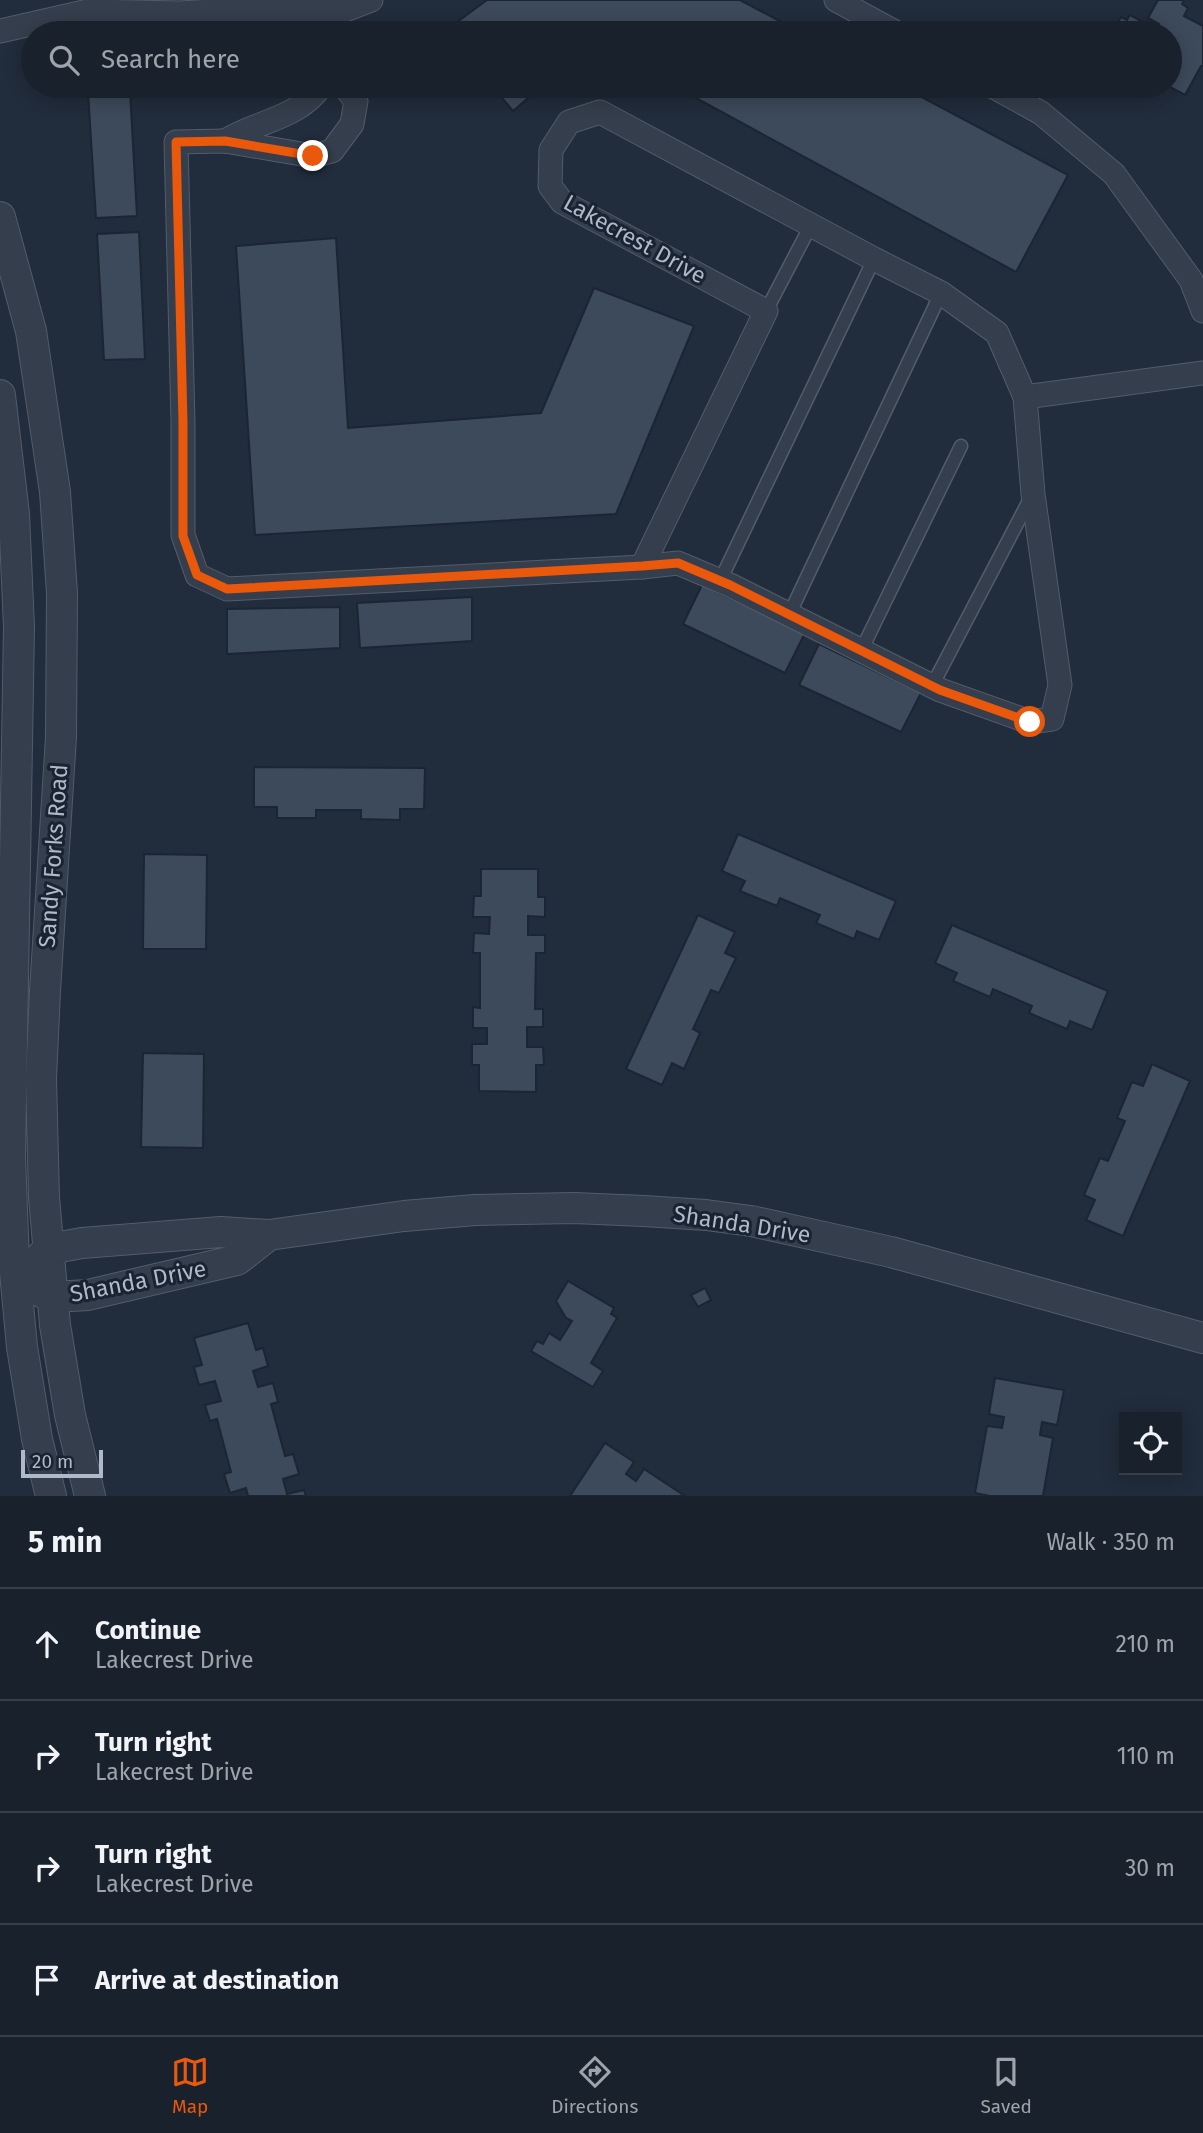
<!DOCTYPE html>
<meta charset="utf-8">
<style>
:root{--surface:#19212d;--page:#222935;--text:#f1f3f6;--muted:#9fa3aa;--line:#373e49;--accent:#ea580c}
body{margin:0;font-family:"Fira Sans",sans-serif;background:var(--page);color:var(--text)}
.controls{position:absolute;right:21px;bottom:21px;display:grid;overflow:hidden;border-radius:0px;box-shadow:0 4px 18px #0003}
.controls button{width:63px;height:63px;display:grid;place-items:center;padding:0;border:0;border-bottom:2px solid var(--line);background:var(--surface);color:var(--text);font:35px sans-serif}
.scale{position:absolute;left:21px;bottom:18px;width:82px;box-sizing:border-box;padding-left:7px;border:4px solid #b0b9c8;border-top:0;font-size:19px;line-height:24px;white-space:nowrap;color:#b0b9c8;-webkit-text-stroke:5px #1a2331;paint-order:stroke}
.stop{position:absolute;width:21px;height:21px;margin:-16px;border:5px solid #ea580c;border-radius:50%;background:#fff}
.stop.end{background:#ea580c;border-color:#fff;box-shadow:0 2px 7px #0008}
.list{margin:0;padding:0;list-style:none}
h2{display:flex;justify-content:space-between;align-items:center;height:91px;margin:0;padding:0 28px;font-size:30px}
h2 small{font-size:23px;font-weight:400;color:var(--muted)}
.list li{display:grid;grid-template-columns:46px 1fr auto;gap:21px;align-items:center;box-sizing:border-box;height:112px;padding:0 28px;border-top:2px solid var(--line)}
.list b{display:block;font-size:26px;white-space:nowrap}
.list p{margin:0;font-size:23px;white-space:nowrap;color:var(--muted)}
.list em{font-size:23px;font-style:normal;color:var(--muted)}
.icon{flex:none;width:38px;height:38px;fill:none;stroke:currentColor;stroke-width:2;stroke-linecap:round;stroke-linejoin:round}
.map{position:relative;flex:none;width:1203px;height:1496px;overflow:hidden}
.search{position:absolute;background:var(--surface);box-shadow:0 4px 18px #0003;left:21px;right:21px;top:21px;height:77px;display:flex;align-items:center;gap:18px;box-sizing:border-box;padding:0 24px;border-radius:38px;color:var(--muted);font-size:26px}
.sheet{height:539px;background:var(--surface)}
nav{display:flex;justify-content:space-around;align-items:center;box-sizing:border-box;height:98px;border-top:2px solid var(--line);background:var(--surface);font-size:19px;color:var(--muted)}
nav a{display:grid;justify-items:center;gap:4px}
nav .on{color:var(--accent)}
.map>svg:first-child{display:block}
.building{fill:#3d4a5b;stroke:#1c2533;stroke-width:2}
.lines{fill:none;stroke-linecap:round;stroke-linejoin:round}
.service-casing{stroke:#535c6a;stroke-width:15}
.minor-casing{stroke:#535c6a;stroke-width:25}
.tertiary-casing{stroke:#535c6a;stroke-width:32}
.service{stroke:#353e4c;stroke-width:12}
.minor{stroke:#353e4c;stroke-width:23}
.tertiary{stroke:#353e4c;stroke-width:30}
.route{stroke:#ea580c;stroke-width:9}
.labels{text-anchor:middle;stroke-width:6;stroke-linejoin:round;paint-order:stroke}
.street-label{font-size:23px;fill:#b0b9c8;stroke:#1a2331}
</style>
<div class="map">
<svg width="1203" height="1496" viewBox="0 0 1203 1496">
<rect width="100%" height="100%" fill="#212c3c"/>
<g class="building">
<path d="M 487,0 L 740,0 L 802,33 L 447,33 L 445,31 Z"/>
<path d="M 1158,0 L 1184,0 L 1182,4 L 1188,8 L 1184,16 L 1203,26 L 1203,66 L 1201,66 L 1185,95 L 1168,86 L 1170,33 L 1117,33 L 1113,31 L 1121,17 L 1127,20 L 1130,15 L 1156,29 L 1159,24 L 1148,18 Z"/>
<path d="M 492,86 L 542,86 L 513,111 Z"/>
<path d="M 674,86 L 901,86 L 1068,175 L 1016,272 Z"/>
<path d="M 130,91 L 137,216 L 96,218 L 88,92 Z"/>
<path d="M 139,232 L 145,359 L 104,360 L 97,234 Z"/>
<path d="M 336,238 L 348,428 L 541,413 L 594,288 L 694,326 L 616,514 L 255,535 L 236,246 Z"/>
<path d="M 702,585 L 805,633 L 785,673 L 683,624 Z"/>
<path d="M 472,597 L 472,641 L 360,648 L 357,603 Z"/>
<path d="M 340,607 L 340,648 L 227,654 L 227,609 Z"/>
<path d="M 819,644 L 921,693 L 901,732 L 799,685 Z"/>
<path d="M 254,767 L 425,768 L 424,809 L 400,809 L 400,820 L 361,819 L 361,810 L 316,810 L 316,818 L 277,818 L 277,807 L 254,807 Z"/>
<path d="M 738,834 L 896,901 L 879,940 L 857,931 L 854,939 L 816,923 L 820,915 L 780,898 L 777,906 L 740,891 L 745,881 L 722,871 Z"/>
<path d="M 144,854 L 207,855 L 206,949 L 143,949 Z"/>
<path d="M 481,869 L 538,869 L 538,897 L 545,897 L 545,917 L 528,916 L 528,935 L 545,935 L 545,953 L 536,953 L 535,1009 L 543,1009 L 543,1027 L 527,1027 L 527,1047 L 543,1047 L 544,1065 L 536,1065 L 536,1092 L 479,1091 L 479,1065 L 472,1065 L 472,1044 L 487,1044 L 487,1028 L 473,1028 L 473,1007 L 480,1008 L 480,953 L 473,953 L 474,933 L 489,934 L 490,917 L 473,917 L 474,896 L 481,896 Z"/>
<path d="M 698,915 L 735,932 L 725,953 L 736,958 L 719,993 L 711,990 L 693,1029 L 700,1033 L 684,1069 L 672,1063 L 662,1085 L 626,1069 Z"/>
<path d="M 952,925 L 1108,991 L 1092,1030 L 1070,1021 L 1067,1029 L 1029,1013 L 1032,1006 L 993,989 L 990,997 L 953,981 L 957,973 L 935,963 Z"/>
<path d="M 143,1053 L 204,1054 L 203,1148 L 141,1147 Z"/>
<path d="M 1152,1064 L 1190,1081 L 1123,1236 L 1086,1220 L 1095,1200 L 1084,1195 L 1100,1158 L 1108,1161 L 1125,1121 L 1117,1118 L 1132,1082 L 1143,1086 Z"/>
<path d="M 568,1281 L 614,1308 L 611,1314 L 617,1318 L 591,1363 L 603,1371 L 593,1387 L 531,1351 L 537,1341 L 543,1344 L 549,1333 L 560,1340 L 572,1321 L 566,1318 L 556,1301 Z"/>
<path d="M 705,1288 L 711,1300 L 698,1307 L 691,1295 Z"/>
<path d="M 248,1323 L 256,1350 L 263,1348 L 268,1366 L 253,1371 L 258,1387 L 273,1383 L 278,1402 L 271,1404 L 285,1456 L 293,1454 L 299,1474 L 283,1479 L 287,1494 L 304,1490 L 306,1496 L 248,1496 L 246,1488 L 230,1493 L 224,1474 L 231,1472 L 217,1419 L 210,1421 L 205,1405 L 221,1401 L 215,1381 L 199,1385 L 194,1367 L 202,1365 L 194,1338 Z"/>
<path d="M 995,1378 L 1064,1390 L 1057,1425 L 1042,1422 L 1040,1435 L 1053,1438 L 1043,1496 L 990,1496 L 975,1493 L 987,1426 L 1002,1428 L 1004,1417 L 989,1414 Z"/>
<path d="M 605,1443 L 634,1462 L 626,1474 L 636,1481 L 644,1469 L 685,1496 L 570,1496 Z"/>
</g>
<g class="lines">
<defs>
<g id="service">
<path d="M 766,311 L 811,225"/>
<path d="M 720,581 L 874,259"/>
<path d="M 789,615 L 941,293"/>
<path d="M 861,651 L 961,446"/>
<path d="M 932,686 L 1031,497"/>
</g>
<g id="minor">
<path d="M 320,0 L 324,33"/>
<path d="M 836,0 L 897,33"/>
<path d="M 0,31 L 88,11 L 180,13 L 229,10 L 345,10 L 371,0"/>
<path d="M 344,86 L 356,101 L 352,124 L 332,151 L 313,156 L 225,141 L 176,142 L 183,422 L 183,535 L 197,575 L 227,589 L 642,567 L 766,311 L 562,202 L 550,186 L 551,150 L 569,122 L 600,112 L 874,259 L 941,293 L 997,333 L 1025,397 L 1203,373"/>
<path d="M 992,86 L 1041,113 L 1114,174 L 1191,280 L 1203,311"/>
<path d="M 225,141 C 257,121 298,119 321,86"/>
<path d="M 642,567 L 678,563 L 730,585 L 940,690 L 1030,722 L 1052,719 L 1060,685 L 1033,494 L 1025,397"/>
</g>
<g id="tertiary">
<path d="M 0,217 L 31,331 L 55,492 L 62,593 L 61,737 L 45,991 L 41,1079 L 44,1197 L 55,1325 L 70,1415 L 90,1496"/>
<path d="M 0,395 L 14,514 L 19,627 L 10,1157 L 14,1261 L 22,1347 L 37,1439 L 51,1496"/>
<path d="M 269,1235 L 237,1260 L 88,1295 L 53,1297 L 16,1281 L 49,1249 L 82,1243 L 221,1232 L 269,1235 L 404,1216 L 475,1210 L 574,1208 L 644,1211 L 706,1215 L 751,1221 L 891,1252 L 1203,1338"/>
</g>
</defs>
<use href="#service" class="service-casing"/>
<use href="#minor" class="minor-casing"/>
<use href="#tertiary" class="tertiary-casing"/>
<use href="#service" class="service"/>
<use href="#minor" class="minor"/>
<use href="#tertiary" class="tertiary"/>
</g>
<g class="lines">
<path class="route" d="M 313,156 L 225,141 L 176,142 L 183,422 L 183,536 L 197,575 L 227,589 L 642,566 L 678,563 L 730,585 L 940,690 L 1030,722"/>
</g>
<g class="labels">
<g class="street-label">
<text transform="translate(635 239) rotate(29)" y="8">Lakecrest Drive</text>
<text transform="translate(53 856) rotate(-86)" y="8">Sandy Forks Road</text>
<text transform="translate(742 1224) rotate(9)" y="8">Shanda Drive</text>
<text transform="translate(138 1281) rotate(-11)" y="8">Shanda Drive</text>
</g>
</g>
</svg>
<div class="controls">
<button><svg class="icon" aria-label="locate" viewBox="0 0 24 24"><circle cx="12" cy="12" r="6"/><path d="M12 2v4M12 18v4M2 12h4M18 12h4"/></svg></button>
</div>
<div class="scale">20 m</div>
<div class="stop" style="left:1030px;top:722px"></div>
<div class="stop end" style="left:313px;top:156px"></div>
<div class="search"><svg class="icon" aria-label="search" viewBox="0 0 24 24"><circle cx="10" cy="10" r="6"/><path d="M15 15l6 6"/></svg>Search here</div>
</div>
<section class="sheet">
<h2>5 min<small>Walk · 350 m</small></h2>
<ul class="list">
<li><svg class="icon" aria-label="ahead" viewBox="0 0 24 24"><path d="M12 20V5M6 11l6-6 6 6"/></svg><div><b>Continue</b><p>Lakecrest Drive</p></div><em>210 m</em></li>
<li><svg class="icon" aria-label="right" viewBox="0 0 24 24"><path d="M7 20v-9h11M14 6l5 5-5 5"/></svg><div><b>Turn right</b><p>Lakecrest Drive</p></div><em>110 m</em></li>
<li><svg class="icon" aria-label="right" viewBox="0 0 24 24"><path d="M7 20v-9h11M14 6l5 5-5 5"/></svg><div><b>Turn right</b><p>Lakecrest Drive</p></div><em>30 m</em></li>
<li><svg class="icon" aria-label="arrive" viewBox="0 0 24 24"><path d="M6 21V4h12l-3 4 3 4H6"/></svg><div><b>Arrive at destination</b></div></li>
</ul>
</section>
<nav>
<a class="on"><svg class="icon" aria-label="map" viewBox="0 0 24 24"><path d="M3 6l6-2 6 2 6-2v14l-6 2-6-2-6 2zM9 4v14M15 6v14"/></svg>Map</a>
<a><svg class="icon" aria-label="directions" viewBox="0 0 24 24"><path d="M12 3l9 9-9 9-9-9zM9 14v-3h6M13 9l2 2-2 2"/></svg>Directions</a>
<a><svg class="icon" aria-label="saved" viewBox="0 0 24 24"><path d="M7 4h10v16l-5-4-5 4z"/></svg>Saved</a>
</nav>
